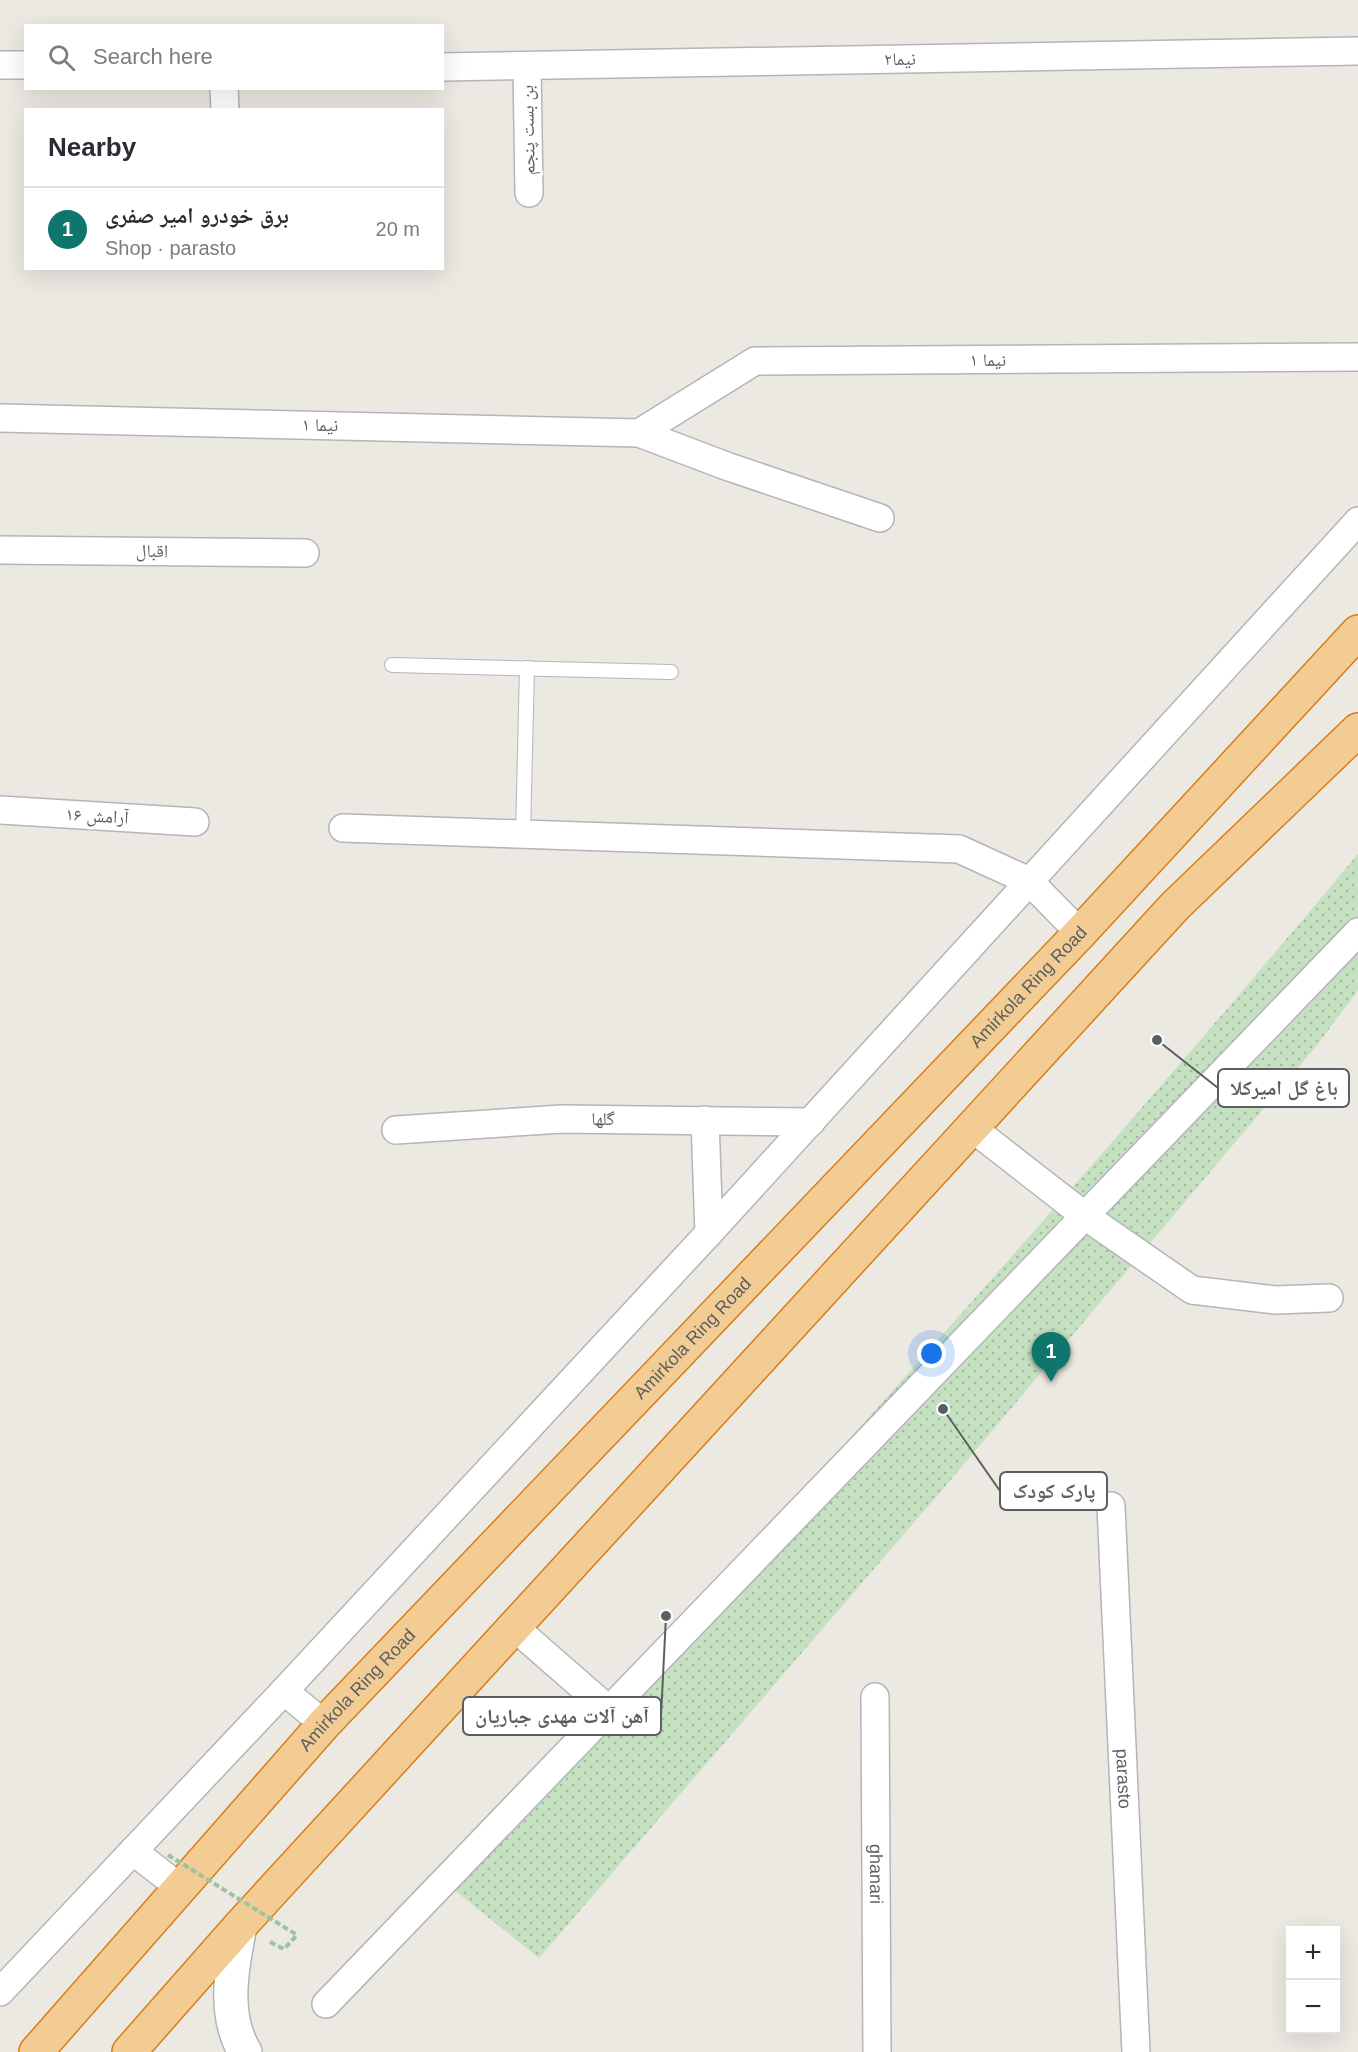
<!DOCTYPE html>
<meta charset="utf-8">
<style>
:root{--surface:#fff;--page:#f7f7f7;--text:#2b2b33;--muted:#7c7c81;--line:#e1e1e2;--accent:#0f766e}
body{margin:0;font-family:Helvetica,"Noto Naskh Arabic",sans-serif;background:var(--page);color:var(--text)}
.controls{position:absolute;right:18px;bottom:18px;display:grid;overflow:hidden;border-radius:0px;box-shadow:0 6px 24px #0002}
.controls button{width:54px;height:54px;display:grid;place-items:center;padding:0;border:0;border-bottom:2px solid var(--line);background:var(--surface);color:var(--text);font:30px sans-serif}
.you{position:absolute;left:932px;top:1354px;width:21px;height:21px;margin:-15px;border:4px solid #fff;border-radius:50%;background:#1a73e8;box-shadow:0 0 0 9px #1a73e833}
.badge{display:grid;place-items:center;width:39px;height:39px;border-radius:50%;background:var(--accent);color:#fff;font-size:20px;font-weight:700}
.pin{position:absolute;translate:-50% -50px;filter:drop-shadow(0 2px 3px #0008)}
.pin::after{content:'';position:absolute;top:32px;width:21px;height:18px;background:inherit;clip-path:polygon(0 0,100% 0,50% 100%)}
.list{margin:0;padding:0;list-style:none}
h2{display:flex;justify-content:space-between;align-items:center;height:78px;margin:0;padding:0 24px;font-size:26px}
h2 small{font-size:20px;font-weight:400;color:var(--muted)}
.list li{display:grid;grid-template-columns:39px 1fr auto;gap:18px;align-items:center;box-sizing:border-box;height:84px;padding:0 24px;border-top:2px solid var(--line)}
.list b{display:block;font-size:22px;white-space:nowrap}
.list p{margin:0;font-size:20px;white-space:nowrap;color:var(--muted)}
.list em{font-size:20px;font-style:normal;color:var(--muted)}
.icon{flex:none;width:33px;height:33px;fill:none;stroke:currentColor;stroke-width:2;stroke-linecap:round;stroke-linejoin:round}
.map{position:relative;flex:none;width:1358px;height:2052px;overflow:hidden}
.search{position:absolute;background:var(--surface);box-shadow:0 6px 24px #0002;left:24px;top:24px;width:420px;height:66px;display:flex;align-items:center;gap:15px;box-sizing:border-box;padding:0 21px;border-radius:0px;color:var(--muted);font-size:22px}
.panel{position:absolute;background:var(--surface);box-shadow:0 6px 24px #0002;left:24px;top:108px;width:420px;height:162px;border-radius:0px}
.map>svg:first-child{display:block}
.grass{fill:url(#grass-dots)}
.lines{fill:none;stroke-linecap:round;stroke-linejoin:round}
.lane-casing{stroke:#b3b5b8;stroke-width:16}
.street-casing{stroke:#b3b5b8;stroke-width:30}
.secondary-casing{stroke:#b1b6b8;stroke-width:36}
.highway-casing{stroke:#d77f17;stroke-width:36}
.path{stroke:#9cc3a1;stroke-width:4;stroke-dasharray:6 3;stroke-linecap:butt}
.lane{stroke:#fff;stroke-width:14}
.street{stroke:#fff;stroke-width:27}
.secondary{stroke:#fff;stroke-width:33}
.highway{stroke:#f2cc93;stroke-width:33}
.path-bridge{stroke:#9cc3a1;stroke-width:4;stroke-dasharray:6 3;stroke-linecap:butt}
.labels{text-anchor:middle;stroke-width:6;stroke-linejoin:round;paint-order:stroke}
.street-label{font-size:18px;fill:#5a5f61;stroke:#fff}
.leader{fill:none;stroke:#5a5f61;stroke-width:2}
.callout-dot{fill:#5a5f61;stroke:#fff;stroke-width:2}
.callout{fill:#fff;stroke:#5a5f61;stroke-width:2}
.callout-label{font-size:20px;text-anchor:middle;font-weight:bold;fill:#5a5f61}
</style>
<div class="map">
<svg width="1358" height="2052" viewBox="0 0 1358 2052">
<defs>
<pattern id="grass-dots" width="8" height="8" patternUnits="userSpaceOnUse" patternTransform="scale(1.5)"><rect width="8" height="8" fill="#c5e1c1"/><path d="M2 2h.1M6 6h.1" fill="none" stroke="#a3baa0" stroke-width="1.8" stroke-linecap="round"/></pattern>
</defs>
<rect width="100%" height="100%" fill="#ece8e2"/>
<path class="grass" d="M 1358,854 L 1358,990 L 1318,1044 L 948,1483 L 539,1958 L 448,1885 C 755,1544 1064,1206 1358,854 Z"/>
<g class="lines">
<defs>
<g id="lane">
<path d="M 392,665 L 671,672"/>
<path d="M 523,834 L 527,668"/>
</g>
<g id="street">
<path d="M 0,65 L 26,65"/>
<path d="M 527,66 L 529,193"/>
<path d="M 442,67 L 1358,51"/>
<path d="M 224,88 L 225,110"/>
<path d="M 0,418 L 639,433 L 729,467 L 880,518"/>
<path d="M 639,433 L 755,361 L 1358,357"/>
<path d="M 0,550 L 305,553"/>
<path d="M 0,810 L 195,822"/>
<path d="M 343,828 L 959,849 L 1029,881 L 1080,933"/>
<path d="M 705,1120 L 709,1233"/>
<path d="M 972,1128 L 1085,1216 L 1192,1290 L 1275,1300 L 1329,1298"/>
<path d="M 396,1130 L 562,1119 L 811,1122"/>
<path id="s1" d="M 1111,1506 L 1136,2052"/>
<path d="M 514,1627 L 609,1710"/>
<path d="M 284,1691 L 324,1724"/>
<path id="s2" d="M 875,1697 L 877,2052"/>
<path d="M 133,1851 L 179,1887"/>
<path d="M 0,1992 L 284,1691 L 709,1233 L 1358,521"/>
<path d="M 326,2004 L 1358,932"/>
</g>
<path id="secondary" d="M 240,1926 C 232,1967 222,2014 245,2052"/>
<g id="highway">
<path id="s3" d="M 36,2052 L 324,1724 L 1080,933 L 1358,632"/>
<path d="M 129,2052 L 240,1926 L 1175,906 L 1358,730"/>
</g>
</defs>
<use href="#lane" class="lane-casing"/>
<use href="#street" class="street-casing"/>
<use href="#secondary" class="secondary-casing"/>
<use href="#highway" class="highway-casing"/>
<path class="path" d="M 270,1942 L 284,1949 L 297,1935"/>
<use href="#lane" class="lane"/>
<use href="#street" class="street"/>
<use href="#secondary" class="secondary"/>
<use href="#highway" class="highway"/>
<path class="path-bridge" d="M 168,1855 L 297,1935"/>
</g>
<g class="labels">
<g class="street-label">
<text transform="translate(900 59) rotate(-1)" y="6">نیما۲</text>
<text transform="translate(528 130) rotate(-91)" y="6">بن بست پنجم</text>
<text x="988" y="366">نیما ۱</text>
<text transform="translate(320 425) rotate(1)" y="6">نیما ۱</text>
<text transform="translate(152 551) rotate(1)" y="6">اقبال</text>
<text transform="translate(97 816) rotate(3)" y="6">آرامش ۱۶</text>
<text dy="6" stroke="none"><textPath href="#s3" startOffset="1456">Amirkola Ring Road</textPath></text>
<text x="603" y="1125">گلها</text>
<text dy="6" stroke="none"><textPath href="#s3" startOffset="970">Amirkola Ring Road</textPath></text>
<text dy="6" stroke="none"><textPath href="#s3" startOffset="484">Amirkola Ring Road</textPath></text>
<text dy="6" stroke="none"><textPath href="#s1" startOffset="273">parasto</textPath></text>
<text dy="6" stroke="none"><textPath href="#s2" startOffset="177">ghanari</textPath></text>
</g>
</g>
<path class="leader" d="M1157 1040L1218 1088M943 1409L1000 1491M666 1616L661 1716"/>
<g class="callout-dot">
<circle cx="1157" cy="1040" r="6"/>
<circle cx="943" cy="1409" r="6"/>
<circle cx="666" cy="1616" r="6"/>
</g>
<g class="callout">
<rect x="1218" y="1069" width="131" height="38" rx="6"/>
<rect x="1000" y="1472" width="107" height="38" rx="6"/>
<rect x="463" y="1697" width="198" height="38" rx="6"/>
</g>
<g class="callout-label">
<text x="1284" y="1095">باغ گل امیرکلا</text>
<text x="1054" y="1498">پارک کودک</text>
<text x="562" y="1723">آهن آلات مهدی جباریان</text>
</g>
</svg>
<div class="controls">
<button>+</button>
<button>−</button>
</div>
<div class="you"></div>
<div class="pin badge" style="left:1051px;top:1382px">1</div>
<div class="search"><svg class="icon" aria-label="search" viewBox="0 0 24 24"><circle cx="10" cy="10" r="6"/><path d="M15 15l6 6"/></svg>Search here</div>
<section class="panel">
<h2>Nearby<small></small></h2>
<ul class="list">
<li><span class="badge">1</span><div><b>برق خودرو امیر صفری</b><p>Shop · parasto</p></div><em>20 m</em></li>
</ul>
</section>
</div>
